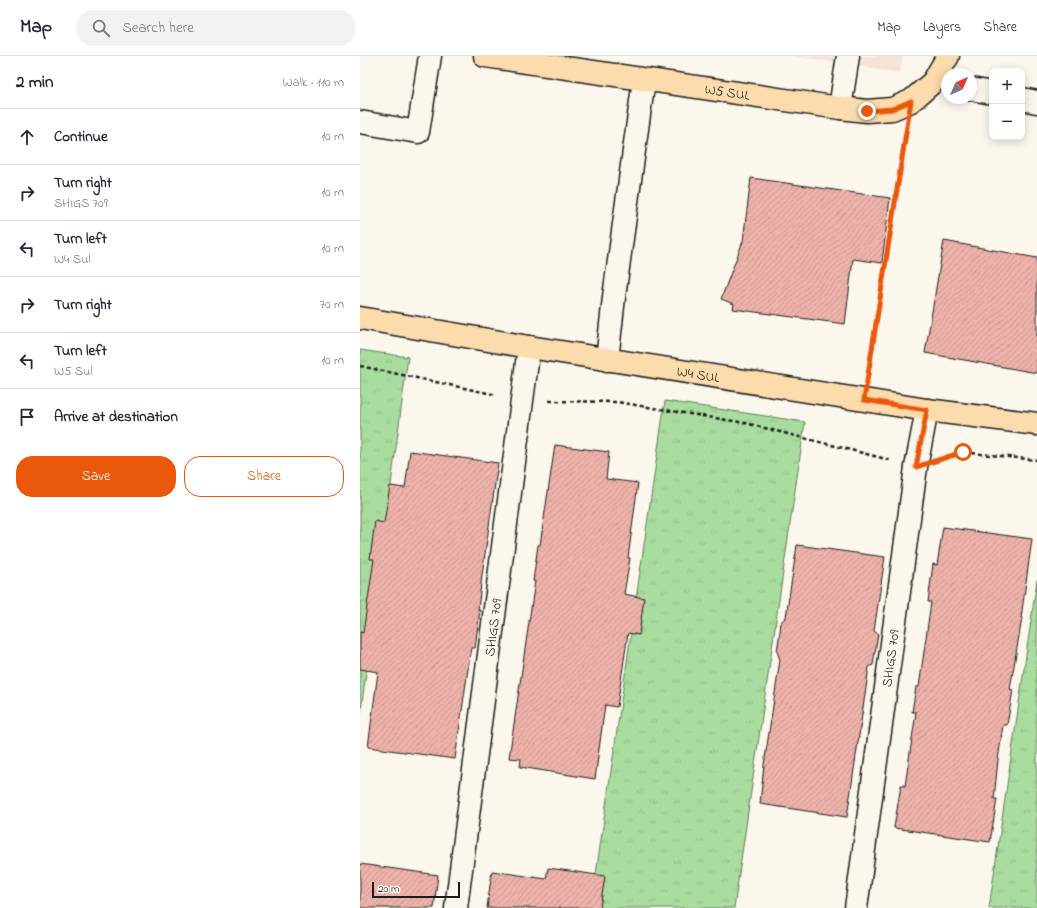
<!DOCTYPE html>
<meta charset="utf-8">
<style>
:root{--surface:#fff;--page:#f2f2f3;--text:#1f2937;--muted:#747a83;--line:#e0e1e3;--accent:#ea580c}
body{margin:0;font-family:"Indie Flower",sans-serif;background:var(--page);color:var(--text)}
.controls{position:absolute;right:12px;top:12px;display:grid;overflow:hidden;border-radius:8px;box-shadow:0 2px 10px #0003}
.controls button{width:36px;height:36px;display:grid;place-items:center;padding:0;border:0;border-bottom:1px solid var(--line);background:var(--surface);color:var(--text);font:20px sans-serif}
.compass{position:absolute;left:581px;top:12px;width:36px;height:36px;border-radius:50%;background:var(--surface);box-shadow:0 2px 10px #0003;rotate:45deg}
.scale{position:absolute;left:12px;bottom:10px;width:88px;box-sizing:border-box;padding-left:4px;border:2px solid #1c1c1c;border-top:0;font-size:11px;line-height:14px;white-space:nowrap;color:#1c1c1c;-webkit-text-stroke:3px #fbf7ec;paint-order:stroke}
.stop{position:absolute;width:12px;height:12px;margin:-9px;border:3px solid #ea580c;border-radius:50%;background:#fff}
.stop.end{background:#ea580c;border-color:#fff;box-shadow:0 1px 4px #0008}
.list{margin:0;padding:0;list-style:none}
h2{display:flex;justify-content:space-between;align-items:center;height:52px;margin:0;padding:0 16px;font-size:17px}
h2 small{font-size:13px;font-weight:400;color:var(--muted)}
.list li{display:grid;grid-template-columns:26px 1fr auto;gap:12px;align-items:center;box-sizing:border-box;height:56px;padding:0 16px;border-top:1px solid var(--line)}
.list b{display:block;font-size:15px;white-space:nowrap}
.list p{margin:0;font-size:13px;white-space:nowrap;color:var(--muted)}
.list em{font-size:13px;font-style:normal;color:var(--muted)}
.actions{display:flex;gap:8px;padding:12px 16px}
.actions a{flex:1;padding:9px 0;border:1px solid var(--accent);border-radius:16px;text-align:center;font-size:14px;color:var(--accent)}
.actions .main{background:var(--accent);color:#fff}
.icon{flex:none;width:22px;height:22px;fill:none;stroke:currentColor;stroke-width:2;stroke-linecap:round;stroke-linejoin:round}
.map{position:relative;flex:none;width:677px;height:852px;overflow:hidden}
header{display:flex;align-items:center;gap:24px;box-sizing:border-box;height:56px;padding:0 20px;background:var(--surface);border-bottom:1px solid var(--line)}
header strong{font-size:19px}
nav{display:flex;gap:22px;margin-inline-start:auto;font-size:14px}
.search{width:280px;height:36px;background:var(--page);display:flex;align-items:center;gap:10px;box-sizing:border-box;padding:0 14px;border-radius:22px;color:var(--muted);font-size:15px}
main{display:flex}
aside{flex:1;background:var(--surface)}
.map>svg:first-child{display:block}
.built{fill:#f7e2d8}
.grass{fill:url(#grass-tufts);stroke:#627c5e}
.building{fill:url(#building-hatch);stroke:#1c1c1c}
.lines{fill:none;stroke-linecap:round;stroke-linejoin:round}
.minor-casing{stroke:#1c1c1c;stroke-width:25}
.major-casing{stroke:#1c1c1c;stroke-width:25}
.path{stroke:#1c1c1c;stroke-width:2.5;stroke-dasharray:4 3;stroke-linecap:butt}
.minor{stroke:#fbf7ec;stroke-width:22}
.major{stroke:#fcdcac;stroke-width:22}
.route{stroke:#ea580c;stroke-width:5}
.labels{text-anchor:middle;stroke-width:3;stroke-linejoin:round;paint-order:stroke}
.street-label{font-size:14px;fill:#1c1c1c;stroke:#fbf7ec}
</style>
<header>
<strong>Map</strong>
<div class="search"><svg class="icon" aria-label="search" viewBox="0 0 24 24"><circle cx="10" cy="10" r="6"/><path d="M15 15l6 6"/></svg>Search here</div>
<nav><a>Map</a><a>Layers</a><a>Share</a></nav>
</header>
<main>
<aside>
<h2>2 min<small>Walk · 110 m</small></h2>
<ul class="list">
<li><svg class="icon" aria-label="ahead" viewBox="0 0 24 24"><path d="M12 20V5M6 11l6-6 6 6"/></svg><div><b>Continue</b></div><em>10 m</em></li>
<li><svg class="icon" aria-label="right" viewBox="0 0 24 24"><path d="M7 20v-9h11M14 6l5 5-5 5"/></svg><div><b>Turn right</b><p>SHIGS 709</p></div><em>10 m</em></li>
<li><svg class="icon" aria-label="left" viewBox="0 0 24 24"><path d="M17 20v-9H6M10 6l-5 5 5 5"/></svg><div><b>Turn left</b><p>W4 Sul</p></div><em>10 m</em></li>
<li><svg class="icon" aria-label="right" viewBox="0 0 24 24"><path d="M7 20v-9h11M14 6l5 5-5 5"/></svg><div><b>Turn right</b></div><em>70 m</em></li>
<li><svg class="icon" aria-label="left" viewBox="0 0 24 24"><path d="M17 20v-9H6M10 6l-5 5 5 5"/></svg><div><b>Turn left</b><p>W5 Sul</p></div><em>10 m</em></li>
<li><svg class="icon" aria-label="arrive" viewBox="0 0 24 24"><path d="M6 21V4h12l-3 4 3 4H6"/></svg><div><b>Arrive at destination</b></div></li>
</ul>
<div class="actions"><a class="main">Save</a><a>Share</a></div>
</aside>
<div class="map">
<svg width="677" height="852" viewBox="0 0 677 852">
<defs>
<pattern id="grass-tufts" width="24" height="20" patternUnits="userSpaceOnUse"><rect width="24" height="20" fill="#a9dd9f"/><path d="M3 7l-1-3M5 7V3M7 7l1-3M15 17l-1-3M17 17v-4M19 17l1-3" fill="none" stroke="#91bd88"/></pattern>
<pattern id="building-hatch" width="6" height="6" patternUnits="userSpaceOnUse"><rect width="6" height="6" fill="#edb2aa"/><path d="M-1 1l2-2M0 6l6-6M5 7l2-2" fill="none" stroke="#cb9892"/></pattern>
</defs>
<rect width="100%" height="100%" fill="#fbf7ec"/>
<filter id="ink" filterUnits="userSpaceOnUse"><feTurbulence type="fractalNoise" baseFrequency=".025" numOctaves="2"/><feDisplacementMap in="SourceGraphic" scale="8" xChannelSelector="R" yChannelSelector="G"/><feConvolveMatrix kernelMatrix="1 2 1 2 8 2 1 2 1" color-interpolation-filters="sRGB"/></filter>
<g filter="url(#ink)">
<path class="built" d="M 433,0 L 543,0 L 540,17 Z"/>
<g class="grass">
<path d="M 0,294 L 48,301 L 0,662 Z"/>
<path d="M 305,345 L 445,366 L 374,852 L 231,852 Z"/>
<path d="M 677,524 L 677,852 L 629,852 Z"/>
</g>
<g class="building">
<path d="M 391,122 L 530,142 L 522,207 L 493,203 L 485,268 L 373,253 L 374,248 L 361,243 L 383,185 Z"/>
<path d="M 584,185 L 677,202 L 677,317 L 565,297 Z"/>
<path d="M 195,389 L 249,396 L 246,423 L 278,427 L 268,502 L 270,502 L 264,538 L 284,542 L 279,579 L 268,577 L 257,651 L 245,649 L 235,723 L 160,711 L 161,703 L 149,702 L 175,525 L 173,525 L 178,489 L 180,489 Z"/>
<path d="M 50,395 L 138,407 L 122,519 L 118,554 L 120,554 L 115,592 L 111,592 L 95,703 L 8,691 L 18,616 L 0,613 L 0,576 L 3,577 L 14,503 L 10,503 L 15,465 L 24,467 L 30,430 L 45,432 Z"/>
<path d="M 583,471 L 672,483 L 661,562 L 662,562 L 650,633 L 653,634 L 647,669 L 643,669 L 638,704 L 634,743 L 637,743 L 630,786 L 534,772 L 541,729 L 545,730 L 556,656 L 552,656 L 556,631 L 559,631 L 571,546 L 568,546 L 573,508 L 577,509 Z"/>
<path d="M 437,489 L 525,501 L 514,575 L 518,578 L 514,602 L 513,609 L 509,611 L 487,761 L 400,748 L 404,709 L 420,604 L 417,595 L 420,576 L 421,566 L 426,561 Z"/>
<path d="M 0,808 L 78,819 L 74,852 L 0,852 Z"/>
<path d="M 188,812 L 245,820 L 240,852 L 127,852 L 132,815 L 186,823 Z"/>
</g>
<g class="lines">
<defs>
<g id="minor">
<path d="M 611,33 L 632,37"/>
<path d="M 662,43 L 677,46"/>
<path d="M 480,52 L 488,0"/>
<path d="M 0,66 L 58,76 L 70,0"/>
<path d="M 247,304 L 254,241 L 276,80 L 284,24"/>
<path id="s1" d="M 96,852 L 169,291"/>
<path id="s2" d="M 496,852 L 556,411 L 567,354"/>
</g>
<g id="major">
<path id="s3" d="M 125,0 L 480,52 L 507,55 L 532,53 L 551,45 L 573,26 L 588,0"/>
<path id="s4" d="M 0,262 L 169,291 L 504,344 L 567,354 L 677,368"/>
</g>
</defs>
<use href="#minor" class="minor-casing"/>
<use href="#major" class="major-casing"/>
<g class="path">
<path d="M 0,310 L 137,339"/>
<path d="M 508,319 L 546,75"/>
<path d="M 189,345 L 257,346 L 385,367 L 530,404"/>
<path d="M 585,402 L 603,396 L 677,404"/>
</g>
<use href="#minor" class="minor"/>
<use href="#major" class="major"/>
</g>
</g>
<g class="lines" filter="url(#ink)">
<path class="route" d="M 507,55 L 532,53 L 551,45 L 504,344 L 567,354 L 556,411 L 603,396"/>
</g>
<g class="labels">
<g class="street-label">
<text dy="5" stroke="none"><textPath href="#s3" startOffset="245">W5 SUL</textPath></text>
<text dy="5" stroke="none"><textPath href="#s4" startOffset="343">W4 SUL</textPath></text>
<text dy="5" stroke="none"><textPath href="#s1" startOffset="283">SHIGS 709</textPath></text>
<text dy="5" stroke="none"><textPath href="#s2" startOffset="252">SHIGS 709</textPath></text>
</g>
</g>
</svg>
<div class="controls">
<button>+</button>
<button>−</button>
</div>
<svg class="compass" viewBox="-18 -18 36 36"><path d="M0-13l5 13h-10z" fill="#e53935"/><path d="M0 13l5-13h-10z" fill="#747a83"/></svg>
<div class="scale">20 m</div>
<div class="stop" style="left:603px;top:396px"></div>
<div class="stop end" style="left:507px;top:55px"></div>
</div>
</main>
